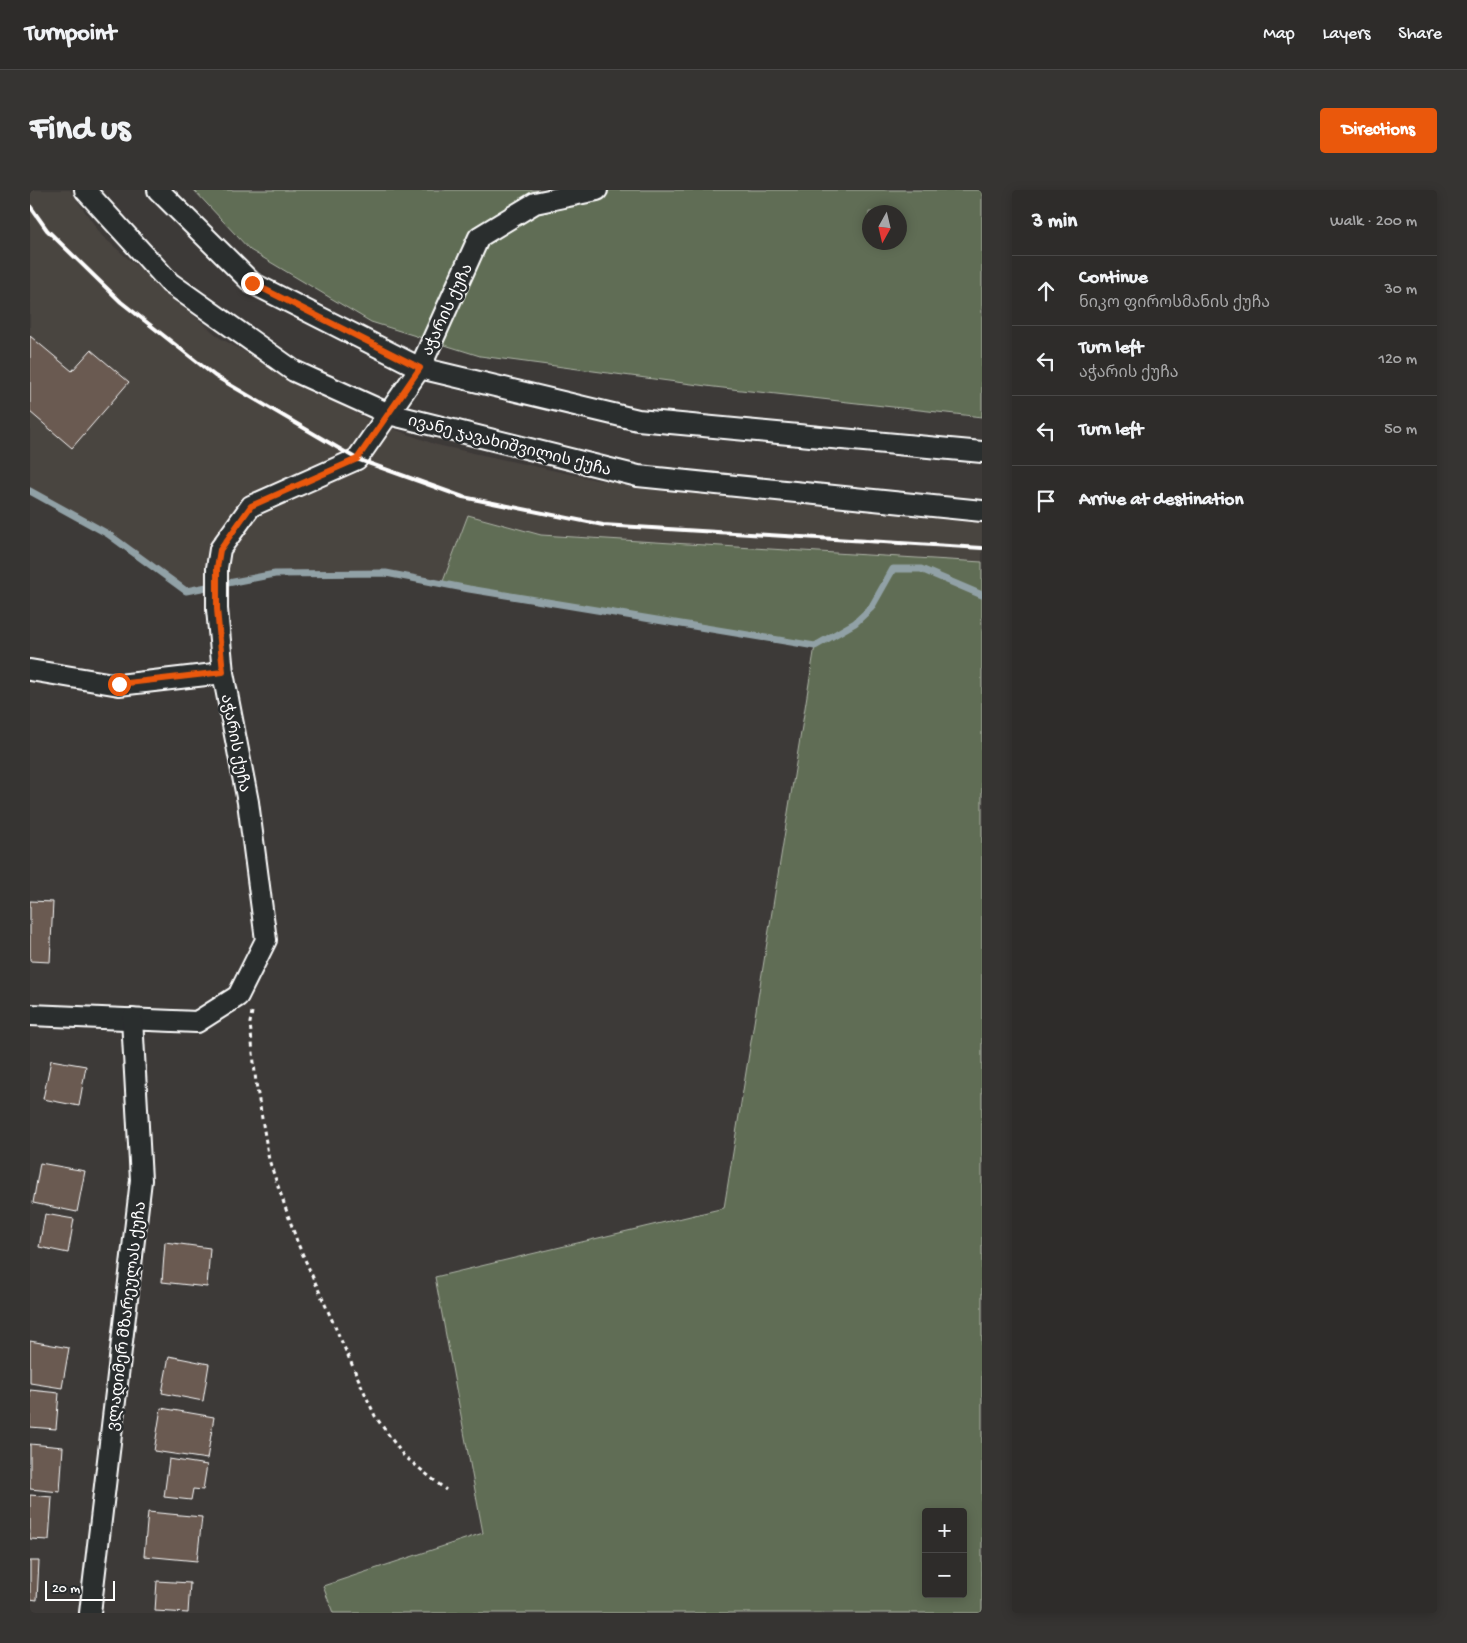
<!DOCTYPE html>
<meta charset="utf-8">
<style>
:root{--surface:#2e2c2a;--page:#363432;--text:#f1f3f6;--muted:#a7a7a8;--line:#494847;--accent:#ea580c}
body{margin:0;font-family:"Gochi Hand","Noto Sans Georgian",sans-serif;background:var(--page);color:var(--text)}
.controls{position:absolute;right:15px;bottom:15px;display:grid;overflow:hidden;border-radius:5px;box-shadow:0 2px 12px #0003}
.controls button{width:45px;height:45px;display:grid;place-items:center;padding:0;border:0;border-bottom:1px solid var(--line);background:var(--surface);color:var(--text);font:25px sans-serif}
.compass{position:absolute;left:832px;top:15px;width:45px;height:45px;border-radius:50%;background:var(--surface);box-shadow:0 2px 12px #0003;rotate:188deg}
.scale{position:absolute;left:15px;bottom:12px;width:70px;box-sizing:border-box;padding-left:5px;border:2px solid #fff;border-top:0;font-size:14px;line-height:18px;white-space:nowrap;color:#fff;-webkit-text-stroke:4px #2a2d2e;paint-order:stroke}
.stop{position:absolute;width:15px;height:15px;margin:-11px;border:4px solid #ea580c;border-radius:50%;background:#fff}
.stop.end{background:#ea580c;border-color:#fff;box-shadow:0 1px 5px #0008}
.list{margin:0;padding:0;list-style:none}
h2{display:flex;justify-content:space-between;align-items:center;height:65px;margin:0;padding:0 20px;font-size:21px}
h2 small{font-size:16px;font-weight:400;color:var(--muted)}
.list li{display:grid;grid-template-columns:32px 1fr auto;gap:15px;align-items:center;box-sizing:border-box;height:70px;padding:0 20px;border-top:1px solid var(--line)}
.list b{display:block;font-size:19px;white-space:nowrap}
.list p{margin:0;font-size:16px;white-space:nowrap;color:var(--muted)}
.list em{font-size:16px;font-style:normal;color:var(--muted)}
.icon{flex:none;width:28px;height:28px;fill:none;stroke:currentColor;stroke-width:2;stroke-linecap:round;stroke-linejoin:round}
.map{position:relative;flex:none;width:952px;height:1423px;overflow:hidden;border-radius:5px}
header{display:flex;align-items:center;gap:30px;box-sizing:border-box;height:70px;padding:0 25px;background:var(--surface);border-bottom:1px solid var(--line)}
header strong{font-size:24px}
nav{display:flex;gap:28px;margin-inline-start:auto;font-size:18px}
.intro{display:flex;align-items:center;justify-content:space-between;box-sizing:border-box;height:120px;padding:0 30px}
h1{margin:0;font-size:35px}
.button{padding:12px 22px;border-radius:5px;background:var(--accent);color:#fff;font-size:18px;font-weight:700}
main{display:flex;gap:30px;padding:0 30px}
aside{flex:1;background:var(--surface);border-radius:5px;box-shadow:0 2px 12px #0003}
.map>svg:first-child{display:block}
.built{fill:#4a4440}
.green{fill:#606d54;stroke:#b0b6aa;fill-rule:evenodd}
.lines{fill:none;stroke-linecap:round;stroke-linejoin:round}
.stream{stroke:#91a1a6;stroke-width:7}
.building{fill:#6a5a51;stroke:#fff}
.minor-casing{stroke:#fff;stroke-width:24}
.path{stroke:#fff;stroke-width:3;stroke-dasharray:4 4;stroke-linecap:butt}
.minor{stroke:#2a2d2e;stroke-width:20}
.rail{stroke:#fff;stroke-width:4}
.route{stroke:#ea580c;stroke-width:6}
.labels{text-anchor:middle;stroke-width:5;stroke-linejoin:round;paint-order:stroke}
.street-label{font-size:16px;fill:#fff;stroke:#2a2d2e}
</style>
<header>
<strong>Turnpoint</strong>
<nav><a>Map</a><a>Layers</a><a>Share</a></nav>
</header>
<div class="intro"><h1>Find us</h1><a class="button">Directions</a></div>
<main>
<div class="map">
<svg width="952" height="1423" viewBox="0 0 952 1423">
<rect width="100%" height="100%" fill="#3d3a38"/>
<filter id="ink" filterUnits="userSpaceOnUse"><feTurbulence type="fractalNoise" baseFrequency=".02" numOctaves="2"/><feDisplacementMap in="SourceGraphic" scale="10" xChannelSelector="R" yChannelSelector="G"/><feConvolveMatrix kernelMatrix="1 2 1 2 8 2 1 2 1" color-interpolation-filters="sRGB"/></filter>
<g filter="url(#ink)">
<path class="built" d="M 0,0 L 40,0 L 72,46 L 190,148 L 337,229 L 407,255 L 567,290 L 952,332 L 952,372 L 511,345 L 439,325 L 412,394 L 356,383 L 245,384 L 156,401 L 78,344 L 0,301 Z"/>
<g class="green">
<path d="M 164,0 L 952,0 L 952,227 L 684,197 L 450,166 L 341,132 L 220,60 ZM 839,22 L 869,22 L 869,52 L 839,52 Z"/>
<path d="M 438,325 L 511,345 L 952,372 L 952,1423 L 303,1423 L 293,1396 L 453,1343 L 405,1087 L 694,1018 L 785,456 L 412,394 ZM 896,1322 L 933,1322 L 933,1404 L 896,1404 Z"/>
</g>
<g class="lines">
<path class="stream" d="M 0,301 L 78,344 L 156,401 L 245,384 L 356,383 L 439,399 L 785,456 L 825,433 L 841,418 L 863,379 L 891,379 L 952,405"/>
</g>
<g class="building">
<path d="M 0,146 L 42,181 L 61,160 L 99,192 L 42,258 L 0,222 Z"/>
<path d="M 0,711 L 23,712 L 20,772 L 0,771 Z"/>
<path d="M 21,870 L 56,876 L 49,916 L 13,909 Z"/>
<path d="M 10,973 L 55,981 L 47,1022 L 3,1013 Z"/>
<path d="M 15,1024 L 44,1029 L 38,1063 L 9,1057 Z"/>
<path d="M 135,1052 L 180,1058 L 177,1097 L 132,1092 Z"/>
<path d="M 0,1151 L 39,1158 L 32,1198 L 0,1193 Z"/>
<path d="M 139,1166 L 179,1174 L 173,1211 L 132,1203 Z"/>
<path d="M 0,1200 L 29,1203 L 26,1239 L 0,1237 Z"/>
<path d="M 131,1218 L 184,1227 L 177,1269 L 124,1261 Z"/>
<path d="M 0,1254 L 33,1257 L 30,1302 L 0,1299 Z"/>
<path d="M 139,1269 L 177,1275 L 173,1300 L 163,1299 L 161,1310 L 134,1307 Z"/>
<path d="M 0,1305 L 22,1307 L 19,1350 L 0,1349 Z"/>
<path d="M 118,1322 L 172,1327 L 167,1371 L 114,1366 Z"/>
<path d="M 0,1371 L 9,1371 L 7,1410 L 0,1409 Z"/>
<path d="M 127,1391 L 160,1393 L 158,1423 L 125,1421 Z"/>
</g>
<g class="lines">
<defs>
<g id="minor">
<path d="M 55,0 L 140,93 L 264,181 L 359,224 L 608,286 L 952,321"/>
<path d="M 128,0 L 222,93 L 390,178 L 608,230 L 952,262"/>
<path d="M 0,480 L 89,495 L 193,483"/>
<path d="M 0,825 L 167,832 L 208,806 L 236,750 L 218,612 L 193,483 L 187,419 L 187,378 L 190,359 L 221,316 L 327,269 L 390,178 L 449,47 L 505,13 L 567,0"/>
<path d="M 60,1423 L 111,990 L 102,829"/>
</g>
</defs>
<use href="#minor" class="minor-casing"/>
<path class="path" d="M 222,822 L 220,833 L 226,893 L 239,970 L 268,1054 L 345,1226 L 373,1265 L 416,1300"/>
<use href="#minor" class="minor"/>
<path class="rail" d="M 0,16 L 17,40 L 91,112 L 185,186 L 327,269 L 433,307 L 573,335 L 952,358"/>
</g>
</g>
<g class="lines" filter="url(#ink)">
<path class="route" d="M 89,494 L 193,482 L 187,419 L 187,378 L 190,360 L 221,316 L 327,269 L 390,178 L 222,93"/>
</g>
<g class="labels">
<g class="street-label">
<text transform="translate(416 119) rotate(-65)" y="6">აჭარის ქუჩა</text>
<text transform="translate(480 254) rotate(14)" y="6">ივანე ჯავახიშვილის ქუჩა</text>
<text transform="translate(207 553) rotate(79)" y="6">აჭარის ქუჩა</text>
<text transform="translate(95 1126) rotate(-83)" y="6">ვლადიმერ მზარეულას ქუჩა</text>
</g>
</g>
</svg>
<div class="controls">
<button>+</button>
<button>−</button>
</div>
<svg class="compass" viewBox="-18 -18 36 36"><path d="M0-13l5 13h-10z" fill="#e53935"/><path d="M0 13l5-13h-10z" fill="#a7a7a8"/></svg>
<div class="scale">20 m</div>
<div class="stop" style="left:89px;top:494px"></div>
<div class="stop end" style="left:222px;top:93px"></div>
</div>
<aside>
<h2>3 min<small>Walk · 200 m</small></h2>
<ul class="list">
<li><svg class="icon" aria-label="ahead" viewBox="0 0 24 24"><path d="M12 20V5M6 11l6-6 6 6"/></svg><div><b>Continue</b><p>ნიკო ფიროსმანის ქუჩა</p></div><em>30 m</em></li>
<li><svg class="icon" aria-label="left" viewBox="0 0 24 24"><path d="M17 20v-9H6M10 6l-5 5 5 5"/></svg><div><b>Turn left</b><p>აჭარის ქუჩა</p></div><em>120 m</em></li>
<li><svg class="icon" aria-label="left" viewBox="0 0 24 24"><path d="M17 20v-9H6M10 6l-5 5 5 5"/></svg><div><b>Turn left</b></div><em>50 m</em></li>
<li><svg class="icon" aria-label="arrive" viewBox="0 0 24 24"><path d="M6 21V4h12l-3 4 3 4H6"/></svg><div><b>Arrive at destination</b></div></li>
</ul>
</aside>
</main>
